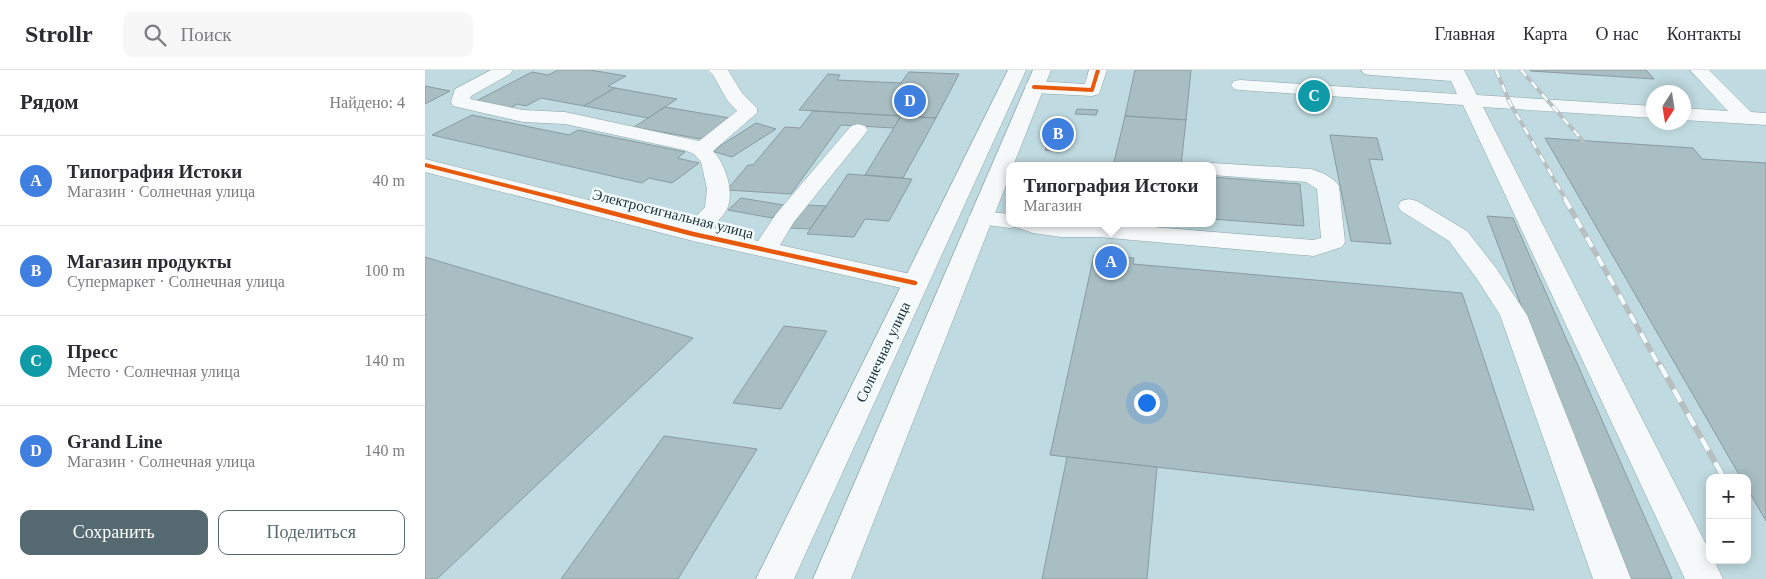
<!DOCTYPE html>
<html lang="ru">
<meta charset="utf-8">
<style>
:root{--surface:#fff;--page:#f7f7f7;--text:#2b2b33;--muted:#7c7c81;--line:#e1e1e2;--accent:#546a70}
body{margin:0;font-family:Georgia,serif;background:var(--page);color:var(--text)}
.controls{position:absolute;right:15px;bottom:15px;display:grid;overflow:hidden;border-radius:10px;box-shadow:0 2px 12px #0003}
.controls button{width:45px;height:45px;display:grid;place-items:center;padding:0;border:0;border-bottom:1px solid var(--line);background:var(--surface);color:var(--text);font:25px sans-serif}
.compass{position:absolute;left:1221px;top:15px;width:45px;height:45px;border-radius:50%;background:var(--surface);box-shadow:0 2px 12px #0003;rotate:192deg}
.you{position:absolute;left:721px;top:332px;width:18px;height:18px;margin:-12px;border:4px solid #fff;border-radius:50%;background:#1a73e8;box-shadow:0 0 0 8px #1a73e833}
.badge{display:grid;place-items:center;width:32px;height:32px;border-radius:50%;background:var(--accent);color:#fff;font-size:16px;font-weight:700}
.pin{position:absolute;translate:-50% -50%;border:2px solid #fff;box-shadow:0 1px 5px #0006}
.popup{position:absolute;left:581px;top:92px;width:210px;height:65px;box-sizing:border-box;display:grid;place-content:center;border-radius:10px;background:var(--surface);filter:drop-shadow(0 1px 4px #0005);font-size:16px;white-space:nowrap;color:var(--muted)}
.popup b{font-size:19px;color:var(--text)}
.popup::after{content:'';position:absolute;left:50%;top:100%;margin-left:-10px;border:10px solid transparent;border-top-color:var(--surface)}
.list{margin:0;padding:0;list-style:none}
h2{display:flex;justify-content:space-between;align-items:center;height:65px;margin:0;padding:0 20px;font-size:21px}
h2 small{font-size:16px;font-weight:400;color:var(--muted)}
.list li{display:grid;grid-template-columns:32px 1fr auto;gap:15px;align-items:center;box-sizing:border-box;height:90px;padding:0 20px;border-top:1px solid var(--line)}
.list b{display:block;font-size:19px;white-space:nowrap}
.list p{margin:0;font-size:16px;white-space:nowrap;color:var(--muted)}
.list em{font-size:16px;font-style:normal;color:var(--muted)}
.actions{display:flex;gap:10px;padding:15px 20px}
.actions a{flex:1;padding:11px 0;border:1px solid var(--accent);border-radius:10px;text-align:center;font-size:18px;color:var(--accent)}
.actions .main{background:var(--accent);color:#fff}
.icon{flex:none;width:28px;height:28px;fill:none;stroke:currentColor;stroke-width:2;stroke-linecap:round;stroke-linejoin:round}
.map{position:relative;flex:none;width:1341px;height:509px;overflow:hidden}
header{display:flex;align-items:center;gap:30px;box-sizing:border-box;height:70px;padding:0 25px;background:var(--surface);border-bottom:1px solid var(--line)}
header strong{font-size:24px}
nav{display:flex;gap:28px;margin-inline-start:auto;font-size:18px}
.search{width:350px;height:45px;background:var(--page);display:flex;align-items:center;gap:12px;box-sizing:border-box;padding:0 18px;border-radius:10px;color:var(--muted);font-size:19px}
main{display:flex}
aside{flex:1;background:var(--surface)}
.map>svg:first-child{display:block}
.building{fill:#a8bec3;stroke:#879ca0}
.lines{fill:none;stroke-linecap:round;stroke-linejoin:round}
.minor-casing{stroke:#8fa4a8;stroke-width:1}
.major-casing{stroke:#8fa4a8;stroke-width:1}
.minor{fill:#f5f9fa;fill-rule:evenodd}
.major{fill:#f5f9fa;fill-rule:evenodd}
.rail-far2-casing{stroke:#b7bfc1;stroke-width:4}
.rail-far1-casing{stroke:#b7bfc1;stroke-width:5.5}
.rail-casing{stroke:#b7bfc1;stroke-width:6}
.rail-far2{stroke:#f3fcfe;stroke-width:2.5;stroke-dasharray:8;stroke-linecap:butt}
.rail-far1{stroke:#f3fcfe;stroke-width:4;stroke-dasharray:11;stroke-linecap:butt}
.rail{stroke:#f3fcfe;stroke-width:4.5;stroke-dasharray:14;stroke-linecap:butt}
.cycleway-far1-casing{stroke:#f3fcfe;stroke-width:6}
.cycleway-casing{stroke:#f3fcfe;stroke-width:8}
.cycleway-far1{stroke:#e8590c;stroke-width:4}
.cycleway{stroke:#e8590c;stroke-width:4.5}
.labels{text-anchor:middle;stroke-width:5;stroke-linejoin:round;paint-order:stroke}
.street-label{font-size:15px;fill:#1a2e33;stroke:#f3fcfe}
</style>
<header>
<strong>Strollr</strong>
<div class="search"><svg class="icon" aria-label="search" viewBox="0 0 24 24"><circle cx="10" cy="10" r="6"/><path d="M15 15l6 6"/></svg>Поиск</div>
<nav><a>Главная</a><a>Карта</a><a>О нас</a><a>Контакты</a></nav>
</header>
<main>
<aside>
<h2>Рядом<small>Найдено: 4</small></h2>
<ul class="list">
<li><span class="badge" style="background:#3f7fe0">A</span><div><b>Типография Истоки</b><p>Магазин · Солнечная улица</p></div><em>40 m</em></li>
<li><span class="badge" style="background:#3f7fe0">B</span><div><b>Магазин продукты</b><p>Супермаркет · Солнечная улица</p></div><em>100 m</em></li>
<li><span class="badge" style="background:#0f9aa8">C</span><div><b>Пресс</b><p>Место · Солнечная улица</p></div><em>140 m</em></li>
<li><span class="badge" style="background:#3f7fe0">D</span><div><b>Grand Line</b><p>Магазин · Солнечная улица</p></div><em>140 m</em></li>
</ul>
<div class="actions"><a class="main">Сохранить</a><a>Поделиться</a></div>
</aside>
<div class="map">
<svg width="1341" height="509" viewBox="0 0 1341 509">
<rect width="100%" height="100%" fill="#bfdae0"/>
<g class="building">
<path d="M 133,0 L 165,0 L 201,6 L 183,16 L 190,18 L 159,36 L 116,28 L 101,36 L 92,34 L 86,38 L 51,31 L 107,2 L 123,5 Z"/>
<path d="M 710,0 L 766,0 L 761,50 L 700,46 Z"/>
<path d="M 1105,0 L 1221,0 L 1229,9 L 1106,1 Z"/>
<path d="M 484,2 L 534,4 L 511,48 L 374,40 L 403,4 L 415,5 L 412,10 L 476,13 Z"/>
<path d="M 0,16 L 25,21 L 0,34 Z"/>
<path d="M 190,18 L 252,29 L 223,48 L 159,36 Z"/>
<path d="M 240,37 L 305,48 L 276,69 L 209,57 Z"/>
<path d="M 652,39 L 673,40 L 671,45 L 650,44 Z"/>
<path d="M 388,41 L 476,46 L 469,58 L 416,55 L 366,124 L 302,120 L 323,95 L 328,95 L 360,57 L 375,58 Z"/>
<path d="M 47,45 L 144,65 L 153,60 L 260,82 L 252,88 L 274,93 L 247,113 L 224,108 L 217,113 L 7,65 Z"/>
<path d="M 476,46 L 511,48 L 478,108 L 440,105 Z"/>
<path d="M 700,46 L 761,50 L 756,96 L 688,96 Z"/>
<path d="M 331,53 L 351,59 L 307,87 L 287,81 Z"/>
<path d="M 628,58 L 642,59 L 634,82 L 620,80 Z"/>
<path d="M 905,65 L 952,68 L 958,90 L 944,89 L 966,174 L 926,171 Z"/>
<path d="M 1120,68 L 1268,78 L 1277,89 L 1341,93 L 1341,451 L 1322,418 L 1322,408 L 1316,408 Z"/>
<path d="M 423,104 L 487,109 L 464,151 L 440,149 L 429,167 L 382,164 Z"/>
<path d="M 787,107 L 875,114 L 879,156 L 787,149 Z"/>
<path d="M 316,128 L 359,135 L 347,148 L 303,140 Z"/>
<path d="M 382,135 L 401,136 L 385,159 L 365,158 Z"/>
<path d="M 1062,146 L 1088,148 L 1247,509 L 1200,509 Z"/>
<path d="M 669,185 L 709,188 L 708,194 L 1037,223 L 1109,440 L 625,385 Z"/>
<path d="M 0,187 L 268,268 L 12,509 L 0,509 Z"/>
<path d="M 359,256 L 402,261 L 356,339 L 308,333 Z"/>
<path d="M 239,366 L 332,379 L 253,509 L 136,509 Z"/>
<path d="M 642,387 L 732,397 L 722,509 L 617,509 Z"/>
</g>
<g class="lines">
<defs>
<g id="minor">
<path d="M 66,0 L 88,0 L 85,4 L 46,26 L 45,29 L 98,40 L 140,42 L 274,71 L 312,41 L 302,30 L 288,5 L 283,0 L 303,0 L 317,23 L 332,38 L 332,43 L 288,81 C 300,93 310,122 302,139 C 298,147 290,154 284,160 L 333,171 L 351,144 L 426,56 L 433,54 L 440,56 L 443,60 L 440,64 L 369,152 L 355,175 L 499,207 L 503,213 L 499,219 L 490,221 L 268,171 L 0,102 L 0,89 L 263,155 L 280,137 L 282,119 L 276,92 L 269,84 L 259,80 L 140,54 L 98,52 L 28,36 L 26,32 L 30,19 Z"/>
<path d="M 664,0 L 682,0 L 674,24 L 667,26 L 609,23 L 602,21 L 600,17 L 602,13 L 609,11 L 660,14 Z"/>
<path d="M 936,0 L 1039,0 L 1052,25 L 1228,36 L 1228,48 L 1058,37 L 1285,482 L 1285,490 L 1289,490 L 1298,509 L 1260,509 L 1038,35 L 815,20 L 809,19 L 806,15 L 809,11 L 815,10 L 1032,24 L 1026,11 L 945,5 L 939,4 Z"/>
<path d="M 1265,0 L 1284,0 L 1326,42 L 1341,43 L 1341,55 L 1258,50 L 1258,38 L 1303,41 Z"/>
<path d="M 787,93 L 886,99 C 896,102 908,107 914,116 L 920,172 L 917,177 L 889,186 L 673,167 L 636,167 L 608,163 L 590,157 L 585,158 L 547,153 L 543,148 L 547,143 L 555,141 L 585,144 L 585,153 L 679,153 L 888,170 L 896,168 L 892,119 L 881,112 L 787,105 L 787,96 L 778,96 Z"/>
<path d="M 984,129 L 992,131 L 1042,161 L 1071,198 L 1102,245 L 1206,509 L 1168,509 L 1075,245 L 1052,209 L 1024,171 L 976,141 L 973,136 L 976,131 Z"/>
</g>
<g id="major">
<path d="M 583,0 L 601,0 L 369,509 L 331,509 Z"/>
<path d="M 608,0 L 626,0 L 588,96 L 585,96 L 585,105 L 426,509 L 388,509 Z"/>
</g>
</defs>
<use href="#minor" class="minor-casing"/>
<use href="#major" class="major-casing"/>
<use href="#minor" class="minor"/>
<use href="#major" class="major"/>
<defs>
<g id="rail-far2">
<path d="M 1071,0 L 1085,33 L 1141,130"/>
<path d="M 1096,0 L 1158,71"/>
</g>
<path id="rail-far1" d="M 1140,129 L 1235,297"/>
<path id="rail" d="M 1235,295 L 1299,408"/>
</defs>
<use href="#rail-far2" class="rail-far2-casing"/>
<use href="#rail-far1" class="rail-far1-casing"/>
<use href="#rail" class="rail-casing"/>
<use href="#rail-far2" class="rail-far2"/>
<use href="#rail-far1" class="rail-far1"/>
<use href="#rail" class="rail"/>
<defs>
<g id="cycleway-far1">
<path d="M 609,17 L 667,20 L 673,0"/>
<path d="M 0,95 L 138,130"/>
</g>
<path id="cycleway" d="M 133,129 L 268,164 L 490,213"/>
</defs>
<use href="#cycleway-far1" class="cycleway-far1-casing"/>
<use href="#cycleway" class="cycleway-casing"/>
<use href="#cycleway-far1" class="cycleway-far1"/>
<use href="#cycleway" class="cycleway"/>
</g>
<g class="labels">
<g class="street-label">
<text transform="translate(248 144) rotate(14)" y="5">Электросигнальная улица</text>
<text transform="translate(458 282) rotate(-65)" y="5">Солнечная улица</text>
</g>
</g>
</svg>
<div class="controls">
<button>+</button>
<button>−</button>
</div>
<svg class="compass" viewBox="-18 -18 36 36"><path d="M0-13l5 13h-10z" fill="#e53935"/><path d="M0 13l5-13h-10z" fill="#7c7c81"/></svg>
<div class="you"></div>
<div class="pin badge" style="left:686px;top:192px;background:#3f7fe0">A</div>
<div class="popup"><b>Типография Истоки</b>Магазин</div>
<div class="pin badge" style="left:633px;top:64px;background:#3f7fe0">B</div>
<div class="pin badge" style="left:889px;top:26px;background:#0f9aa8">C</div>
<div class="pin badge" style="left:485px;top:31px;background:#3f7fe0">D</div>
</div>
</main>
